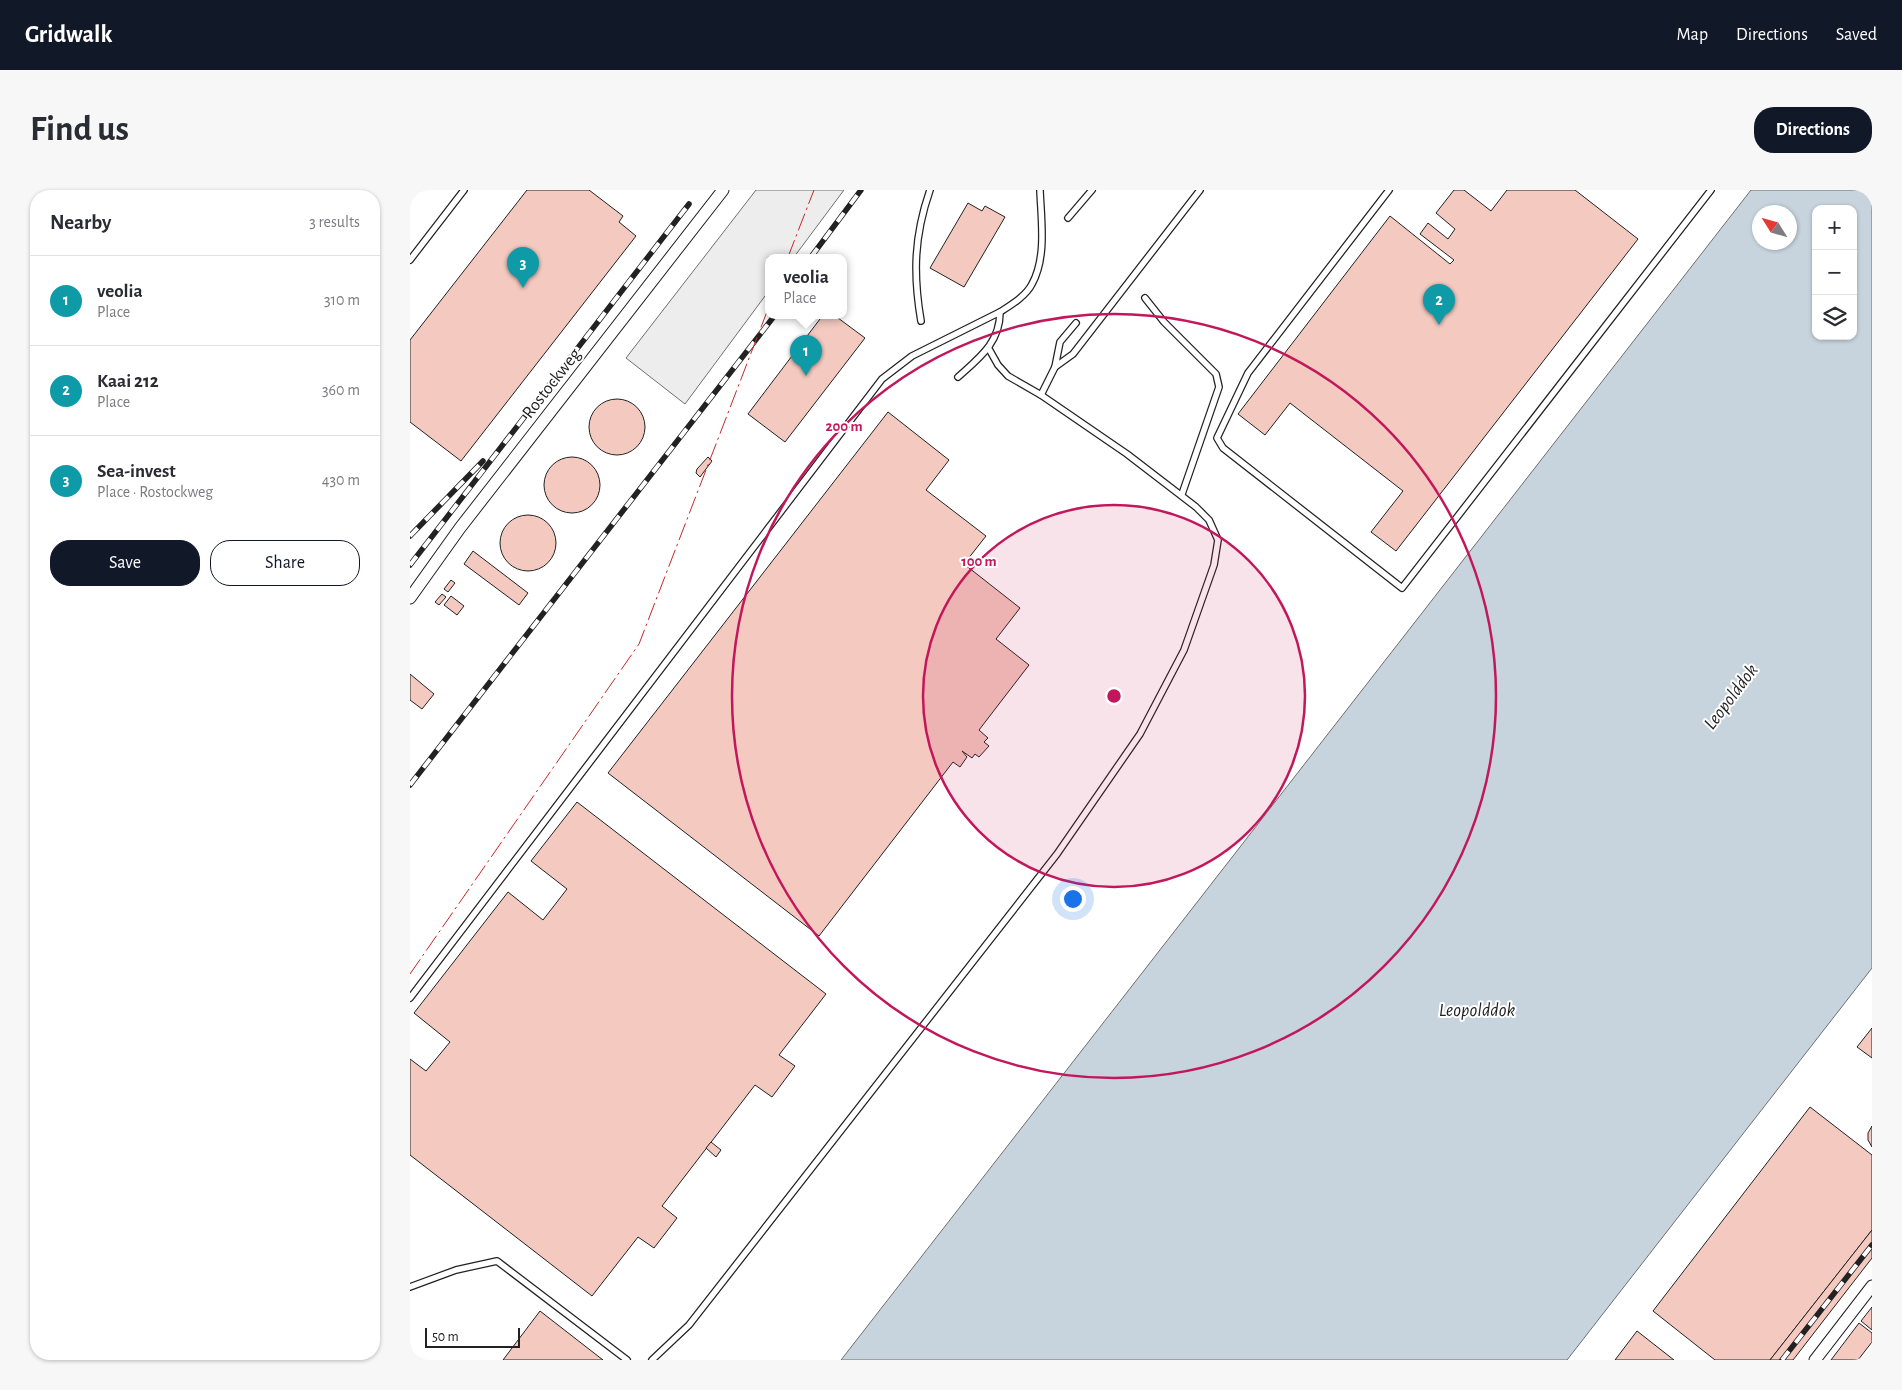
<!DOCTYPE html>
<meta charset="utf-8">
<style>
:root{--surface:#fff;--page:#f7f7f7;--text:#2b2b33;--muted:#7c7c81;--line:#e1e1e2;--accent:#111827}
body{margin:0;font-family:"Alegreya Sans",sans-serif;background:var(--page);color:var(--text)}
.controls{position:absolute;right:15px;top:15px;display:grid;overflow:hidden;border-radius:10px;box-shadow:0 1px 4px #0004}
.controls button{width:45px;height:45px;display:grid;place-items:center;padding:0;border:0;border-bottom:1px solid var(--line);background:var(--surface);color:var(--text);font:25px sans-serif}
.compass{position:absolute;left:1342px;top:15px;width:45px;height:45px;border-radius:50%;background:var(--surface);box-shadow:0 1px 4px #0004;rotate:307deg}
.scale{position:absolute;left:15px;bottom:12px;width:95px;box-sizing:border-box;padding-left:5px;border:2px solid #222;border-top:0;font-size:14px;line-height:18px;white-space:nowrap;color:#222;-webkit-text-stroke:4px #fff;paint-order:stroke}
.you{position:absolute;left:662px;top:708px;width:18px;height:18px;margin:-12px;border:4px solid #fff;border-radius:50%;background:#1a73e8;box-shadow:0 0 0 8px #1a73e833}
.badge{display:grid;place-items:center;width:32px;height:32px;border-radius:50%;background:var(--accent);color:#fff;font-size:16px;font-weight:700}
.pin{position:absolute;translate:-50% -41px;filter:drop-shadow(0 1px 2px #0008)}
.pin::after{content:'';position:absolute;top:26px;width:18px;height:15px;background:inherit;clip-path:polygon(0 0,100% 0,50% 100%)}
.popup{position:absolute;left:355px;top:64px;width:82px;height:65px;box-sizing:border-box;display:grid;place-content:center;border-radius:10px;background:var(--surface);filter:drop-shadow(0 1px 4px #0005);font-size:16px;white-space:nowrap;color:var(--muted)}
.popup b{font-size:19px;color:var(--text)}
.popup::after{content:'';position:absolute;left:50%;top:100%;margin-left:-10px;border:10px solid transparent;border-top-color:var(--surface)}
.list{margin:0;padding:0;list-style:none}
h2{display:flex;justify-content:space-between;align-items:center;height:65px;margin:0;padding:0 20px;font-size:21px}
h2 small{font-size:16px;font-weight:400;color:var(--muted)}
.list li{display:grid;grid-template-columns:32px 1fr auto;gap:15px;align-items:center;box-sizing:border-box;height:90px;padding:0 20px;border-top:1px solid var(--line)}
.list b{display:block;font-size:19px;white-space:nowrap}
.list p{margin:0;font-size:16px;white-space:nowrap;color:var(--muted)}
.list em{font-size:16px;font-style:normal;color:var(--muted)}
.actions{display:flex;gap:10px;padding:15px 20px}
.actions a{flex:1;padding:11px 0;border:1px solid var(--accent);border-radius:20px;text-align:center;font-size:18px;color:var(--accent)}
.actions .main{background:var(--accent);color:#fff}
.icon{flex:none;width:28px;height:28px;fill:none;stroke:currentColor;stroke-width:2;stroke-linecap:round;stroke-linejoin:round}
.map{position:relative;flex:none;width:1462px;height:1170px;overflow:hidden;border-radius:20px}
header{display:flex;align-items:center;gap:30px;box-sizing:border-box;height:70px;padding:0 25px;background:var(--accent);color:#fff}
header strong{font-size:24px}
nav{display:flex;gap:28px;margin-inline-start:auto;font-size:18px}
.intro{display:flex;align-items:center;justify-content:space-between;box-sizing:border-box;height:120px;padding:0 30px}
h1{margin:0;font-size:35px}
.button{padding:12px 22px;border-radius:20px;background:var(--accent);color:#fff;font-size:18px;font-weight:700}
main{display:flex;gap:30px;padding:0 30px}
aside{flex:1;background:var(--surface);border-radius:20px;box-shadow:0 1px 4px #0004}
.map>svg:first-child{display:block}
.parking{fill:#ededed;stroke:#6f6f6f}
.water{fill:#c7d3dd;stroke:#6f6f6f;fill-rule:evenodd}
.building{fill:#f3c9c0;stroke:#222}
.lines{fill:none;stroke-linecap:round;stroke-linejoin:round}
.service-casing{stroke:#222;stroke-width:8}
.minor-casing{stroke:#222;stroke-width:13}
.service{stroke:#fff;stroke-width:5.5}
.minor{stroke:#fff;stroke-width:11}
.rail-casing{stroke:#222;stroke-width:5.5}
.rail{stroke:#fff;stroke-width:4;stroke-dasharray:11;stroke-linecap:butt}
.power{stroke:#c62828;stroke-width:1;stroke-dasharray:18 4 2.5 4;stroke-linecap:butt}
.ring{fill:none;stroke:#c2185b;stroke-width:2.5}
.labels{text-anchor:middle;stroke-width:4;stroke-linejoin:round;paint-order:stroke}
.street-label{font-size:18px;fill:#222;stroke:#fff}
.water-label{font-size:19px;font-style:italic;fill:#222;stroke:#fff}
.centre{fill:#c2185b;stroke:#fff;stroke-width:2.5}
.ring-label{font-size:15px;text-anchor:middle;font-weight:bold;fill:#c2185b;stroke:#fff;stroke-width:4;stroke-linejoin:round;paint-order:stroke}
</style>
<header>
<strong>Gridwalk</strong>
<nav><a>Map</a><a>Directions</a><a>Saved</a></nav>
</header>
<div class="intro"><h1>Find us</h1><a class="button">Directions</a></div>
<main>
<aside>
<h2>Nearby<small>3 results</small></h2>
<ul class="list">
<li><span class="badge" style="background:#0f9aa8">1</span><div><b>veolia</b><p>Place</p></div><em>310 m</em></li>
<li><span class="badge" style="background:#0f9aa8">2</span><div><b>Kaai 212</b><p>Place</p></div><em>360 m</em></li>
<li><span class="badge" style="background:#0f9aa8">3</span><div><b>Sea-invest</b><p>Place · Rostockweg</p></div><em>430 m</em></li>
</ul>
<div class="actions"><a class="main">Save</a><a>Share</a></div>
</aside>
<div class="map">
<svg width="1462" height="1170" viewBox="0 0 1462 1170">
<rect width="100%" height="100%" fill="#fff"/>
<path class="parking" d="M 346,0 L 434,0 L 384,67 L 358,67 L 358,102 L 275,214 L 216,168 Z"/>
<path class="water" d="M 1341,0 L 1462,0 L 1462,778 L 1157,1170 L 431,1170 ZM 1406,19 L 1443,19 L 1443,146 L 1406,146 ZM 1350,22 L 1380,22 L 1380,52 L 1350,52 Z"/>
<g class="building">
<path d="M 117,0 L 179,0 L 213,26 L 209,32 L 226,46 L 51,271 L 0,232 L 0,150 Z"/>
<path d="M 1044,0 L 1054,0 L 1081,21 L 1097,0 L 1165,0 L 1228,49 L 986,361 L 961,342 L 993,301 L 880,213 L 855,245 L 828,224 L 980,26 L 1040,74 L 1044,70 L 1010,44 L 1018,33 L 1038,49 L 1045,39 L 1026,23 Z"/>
<path d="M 558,13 L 572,21 L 575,16 L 595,27 L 554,97 L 520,78 Z"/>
<path d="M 413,125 L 424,125 L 455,148 L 375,252 L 338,224 Z"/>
<circle cx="207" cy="237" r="28"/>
<path d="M 478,222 L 539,270 L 516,300 L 576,346 L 554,374 L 610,418 L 586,449 L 619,475 L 569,540 L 578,548 L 574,552 L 579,556 L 569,567 L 565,564 L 562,568 L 552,561 L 557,567 L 550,577 L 543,572 L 409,746 L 198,583 Z"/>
<path d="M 298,267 L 302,271 L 290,287 L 286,283 L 287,279 Z"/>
<circle cx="162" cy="295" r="28"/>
<circle cx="118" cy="353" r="28"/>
<path d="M 63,361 L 118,403 L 109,415 L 54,374 Z"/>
<path d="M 41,390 L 45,393 L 38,402 L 34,399 Z"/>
<path d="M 32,404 L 36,407 L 29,415 L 25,412 Z"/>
<path d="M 41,406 L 54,416 L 47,425 L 34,415 Z"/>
<path d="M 0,484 L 24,504 L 12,519 L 0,510 Z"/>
<path d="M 167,612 L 416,804 L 369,865 L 385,876 L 362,907 L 345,895 L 252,1016 L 267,1028 L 244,1058 L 228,1047 L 182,1106 L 0,965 L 0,869 L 16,881 L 40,852 L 4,823 L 98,702 L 133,730 L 157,699 L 121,671 Z"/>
<path d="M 1462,838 L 1462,868 L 1447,857 Z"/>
<path d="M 1400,917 L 1462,965 L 1462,1040 L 1360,1170 L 1305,1170 L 1243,1121 Z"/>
<path d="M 1462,936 L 1462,957 L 1458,950 L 1458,943 Z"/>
<path d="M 301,952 L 311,960 L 306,967 L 296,958 Z"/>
<path d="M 1462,1040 L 1462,1068 L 1383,1170 L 1360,1170 Z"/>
<path d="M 1462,1117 L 1462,1140 L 1451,1131 Z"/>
<path d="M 130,1121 L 193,1170 L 93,1170 Z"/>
<path d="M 1449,1133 L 1462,1143 L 1462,1152 L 1448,1170 L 1421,1170 Z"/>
<path d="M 1227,1141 L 1264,1170 L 1205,1170 Z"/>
</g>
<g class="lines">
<defs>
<g id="service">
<path d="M 979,0 L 838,183 L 807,248 L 813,258 L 992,398 L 1301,0"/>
<path d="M 658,28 L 682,0"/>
<path d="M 0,70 L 54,0"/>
<path d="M 735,108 L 754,132 L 806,184 L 809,197 L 772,304"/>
<path d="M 511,131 C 503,84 504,46 520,0"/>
<path d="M 645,177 L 663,164 L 790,0"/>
<path d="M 548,187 C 569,168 590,153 590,122 C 601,115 616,106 622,94 C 637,67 631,29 630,0"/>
<path d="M 631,205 L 645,177 L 650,152 L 666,133"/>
<path d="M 0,808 L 472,189 L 502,166 L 590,122"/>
<path d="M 0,1097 L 46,1080 L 87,1071 L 217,1170"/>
<path d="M 242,1170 L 279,1135 L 647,664 L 730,544 L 774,460 L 804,375 L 808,350 L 799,330 L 786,317 L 717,264 L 631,205 L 598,186 L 588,175 L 579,159"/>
</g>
<g id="minor">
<path d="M 0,408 L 50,338 L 313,0"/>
<path d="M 1405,1170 L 1462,1096"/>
</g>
</defs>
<use href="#service" class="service-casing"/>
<use href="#minor" class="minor-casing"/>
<use href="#service" class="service"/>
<use href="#minor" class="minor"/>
<defs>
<g id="rail">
<path d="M 401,67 L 451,0"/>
<path d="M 0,346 L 73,271"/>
<path d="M 0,375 L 279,14"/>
<path d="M 0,595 L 365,125"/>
<path d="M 1372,1170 L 1462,1055"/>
</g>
</defs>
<use href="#rail" class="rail-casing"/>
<use href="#rail" class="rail"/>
<g class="power">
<path d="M 378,67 L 404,0"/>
<path d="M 0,784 L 229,454 L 358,119"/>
</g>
</g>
<circle cx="704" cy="506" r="191" fill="#c2185b" fill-opacity=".12"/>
<g class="ring">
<circle cx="704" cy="506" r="191"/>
<circle cx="704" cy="506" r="382"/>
</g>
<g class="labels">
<g class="street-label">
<text transform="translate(141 193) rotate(-52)" y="6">Rostockweg</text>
</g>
<g class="water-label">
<text transform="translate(1320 506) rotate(-53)" y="7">Leopolddok</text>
<text x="1067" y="826">Leopolddok</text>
</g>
</g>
<circle cx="704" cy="506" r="8" class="centre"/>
<g class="ring-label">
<text x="434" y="241">200 m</text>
<text x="569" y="376">100 m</text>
</g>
</svg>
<div class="controls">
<button>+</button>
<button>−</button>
<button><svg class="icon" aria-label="layers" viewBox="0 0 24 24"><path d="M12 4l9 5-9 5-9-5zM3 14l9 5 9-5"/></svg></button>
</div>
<svg class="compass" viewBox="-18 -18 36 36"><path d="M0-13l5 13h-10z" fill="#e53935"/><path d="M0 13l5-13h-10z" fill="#7c7c81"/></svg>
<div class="scale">50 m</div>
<div class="you"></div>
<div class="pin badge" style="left:396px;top:186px;background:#0f9aa8">1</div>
<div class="popup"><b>veolia</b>Place</div>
<div class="pin badge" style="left:1029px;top:135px;background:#0f9aa8">2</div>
<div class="pin badge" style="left:113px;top:98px;background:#0f9aa8">3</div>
</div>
</main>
